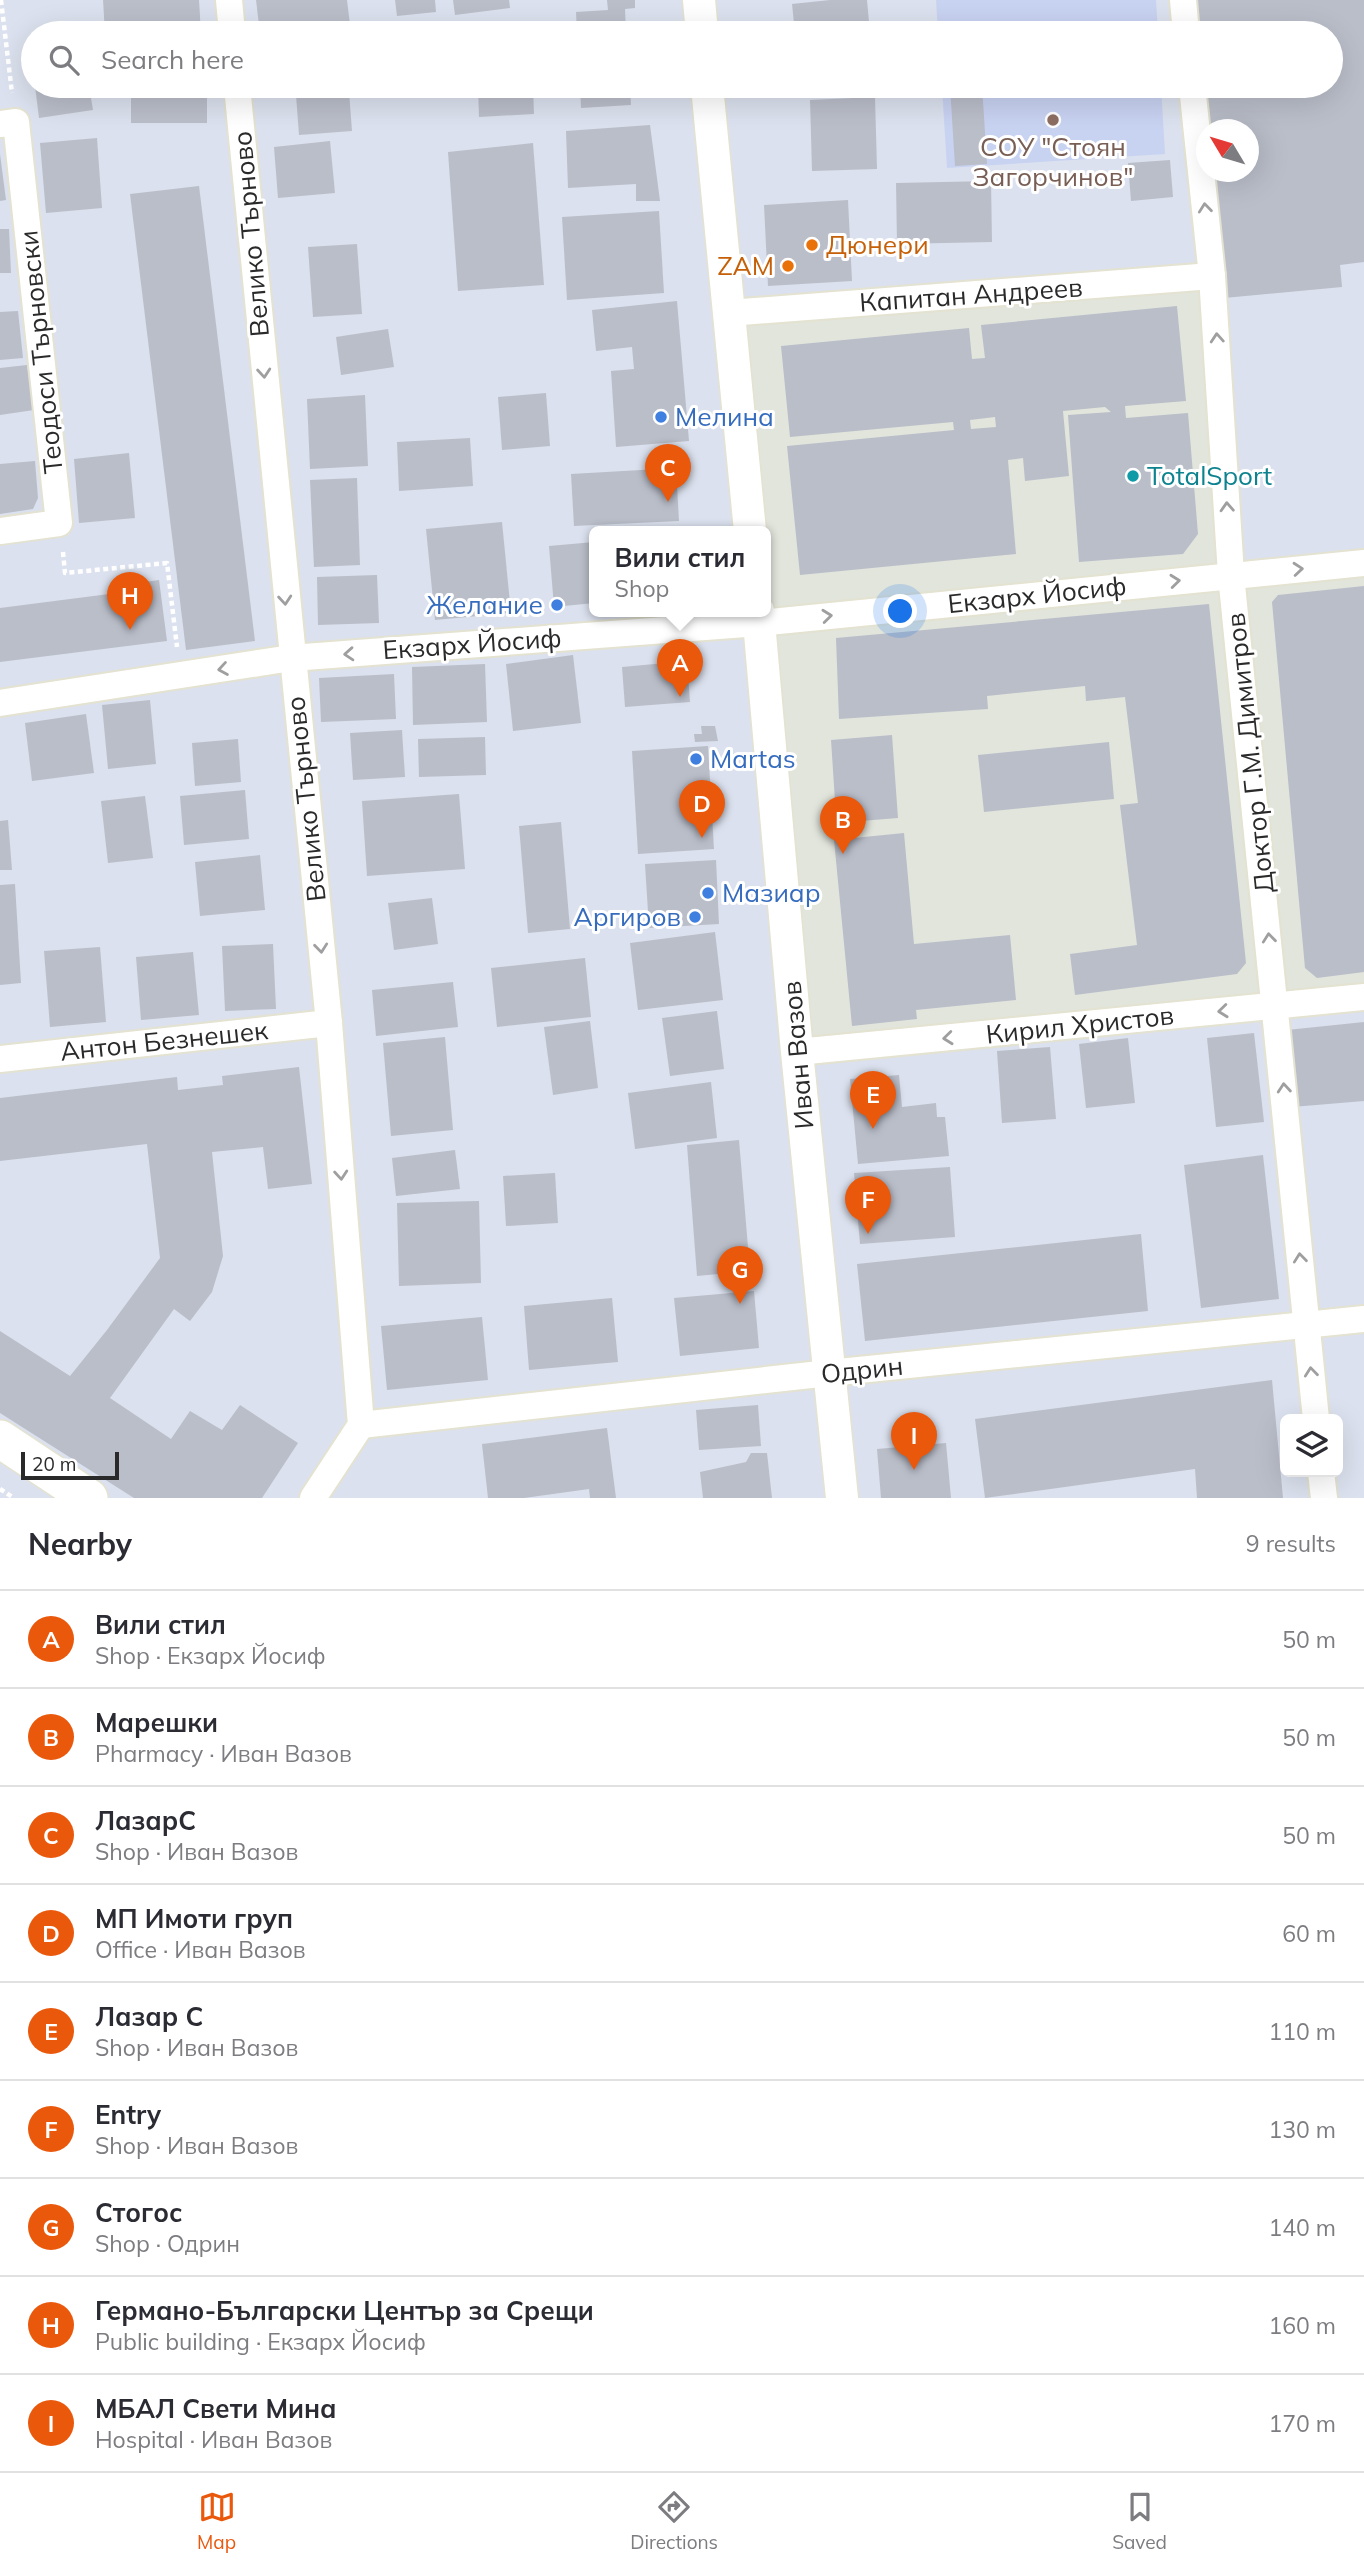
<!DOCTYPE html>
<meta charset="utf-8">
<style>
:root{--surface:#fff;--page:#f2f2f3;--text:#2b2b33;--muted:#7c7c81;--line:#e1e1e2;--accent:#ea580c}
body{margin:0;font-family:Mulish,sans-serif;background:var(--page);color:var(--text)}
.controls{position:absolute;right:21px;bottom:21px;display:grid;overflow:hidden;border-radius:10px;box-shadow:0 7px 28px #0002}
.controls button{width:63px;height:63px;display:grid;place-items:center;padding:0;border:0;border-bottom:2px solid var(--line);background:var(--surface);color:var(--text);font:35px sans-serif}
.compass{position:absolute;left:1196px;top:119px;width:63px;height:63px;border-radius:50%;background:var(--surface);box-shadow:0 7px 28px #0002;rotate:308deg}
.scale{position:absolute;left:21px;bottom:18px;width:98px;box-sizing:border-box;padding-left:7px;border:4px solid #2a2a2a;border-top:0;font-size:19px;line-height:24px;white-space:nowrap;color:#2a2a2a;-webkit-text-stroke:5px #fff;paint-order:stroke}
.you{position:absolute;left:901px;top:612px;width:24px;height:24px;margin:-18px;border:5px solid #fff;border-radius:50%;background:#1a73e8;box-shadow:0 0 0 10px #1a73e833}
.badge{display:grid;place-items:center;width:46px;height:46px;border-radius:50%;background:var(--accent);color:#fff;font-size:23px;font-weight:700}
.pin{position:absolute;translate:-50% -58px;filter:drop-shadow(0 2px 4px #0008)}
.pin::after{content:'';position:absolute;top:37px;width:24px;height:21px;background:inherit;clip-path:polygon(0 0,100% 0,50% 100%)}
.popup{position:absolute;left:589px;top:526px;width:182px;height:91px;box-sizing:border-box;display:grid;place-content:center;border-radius:10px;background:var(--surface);filter:drop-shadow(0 2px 5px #0005);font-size:23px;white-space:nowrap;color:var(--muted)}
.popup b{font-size:26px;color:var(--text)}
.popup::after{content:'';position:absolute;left:50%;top:100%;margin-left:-14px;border:14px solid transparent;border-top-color:var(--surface)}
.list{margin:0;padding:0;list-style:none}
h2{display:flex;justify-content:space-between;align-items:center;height:91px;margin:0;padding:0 28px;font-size:30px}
h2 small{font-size:23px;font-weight:400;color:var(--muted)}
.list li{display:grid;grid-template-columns:46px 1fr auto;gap:21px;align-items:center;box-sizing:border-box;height:98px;padding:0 28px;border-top:2px solid var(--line)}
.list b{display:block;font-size:26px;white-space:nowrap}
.list p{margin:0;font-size:23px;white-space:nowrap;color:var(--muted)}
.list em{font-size:23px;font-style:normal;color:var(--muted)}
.icon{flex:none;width:38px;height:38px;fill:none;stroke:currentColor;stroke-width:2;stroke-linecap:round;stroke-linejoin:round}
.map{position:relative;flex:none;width:1364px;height:1498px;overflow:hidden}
.search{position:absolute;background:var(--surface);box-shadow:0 7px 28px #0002;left:21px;right:21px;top:21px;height:77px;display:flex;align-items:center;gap:18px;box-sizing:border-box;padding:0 24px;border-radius:38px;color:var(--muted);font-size:26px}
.sheet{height:973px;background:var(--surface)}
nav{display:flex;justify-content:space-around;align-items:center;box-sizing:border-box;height:98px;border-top:2px solid var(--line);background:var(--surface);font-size:19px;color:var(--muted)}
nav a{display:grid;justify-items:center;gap:4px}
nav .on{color:var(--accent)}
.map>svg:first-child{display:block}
.industrial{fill:#e2e5dc}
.education{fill:#c8d2f1}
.building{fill:#babec9;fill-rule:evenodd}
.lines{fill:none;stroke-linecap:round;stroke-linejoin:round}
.minor-casing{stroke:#e4e2d0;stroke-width:30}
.tertiary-casing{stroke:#e4e2d0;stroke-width:35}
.secondary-casing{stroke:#e4e2d0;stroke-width:40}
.path{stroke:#fff;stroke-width:4.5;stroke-dasharray:5 3.5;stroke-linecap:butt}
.minor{stroke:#fff;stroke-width:26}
.tertiary{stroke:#fff;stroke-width:32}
.secondary{stroke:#fff;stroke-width:37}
.oneway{stroke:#9f9f9f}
.education-dot{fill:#8d6e63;stroke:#fff;stroke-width:2.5}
.food-dot{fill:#e8710a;stroke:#fff;stroke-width:2.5}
.shop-dot{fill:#3f7fe0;stroke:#fff;stroke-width:2.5}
.culture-dot{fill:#0f9aa8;stroke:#fff;stroke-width:2.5}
.labels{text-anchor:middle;stroke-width:6;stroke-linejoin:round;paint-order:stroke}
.education-label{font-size:26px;fill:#785e54;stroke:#fff}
.street-label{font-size:26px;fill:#2a2a2a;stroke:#fff}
.food-label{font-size:26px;fill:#c56008;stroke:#fff;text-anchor:start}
.shop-label{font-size:26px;fill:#366cbe;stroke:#fff;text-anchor:start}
.culture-label{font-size:26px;fill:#0d838f;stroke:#fff;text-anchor:start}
</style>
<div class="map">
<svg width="1364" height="1498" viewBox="0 0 1364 1498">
<rect width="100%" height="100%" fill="#dbe1ee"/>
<path class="industrial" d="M 1212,276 L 1231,575 L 1364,563 L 1364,997 L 797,1052 L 766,611 L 766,531 L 750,531 L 729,313 Z"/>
<g class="education">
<path d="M 936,0 L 1156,0 L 1158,33 L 938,33 Z"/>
<path d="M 942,86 L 1161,86 L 1165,154 L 947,168 Z"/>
</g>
<g class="building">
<path d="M 103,0 L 199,0 L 201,33 L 105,33 Z"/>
<path d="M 256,0 L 347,0 L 351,33 L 260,33 Z"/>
<path d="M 395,0 L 435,0 L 436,12 L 397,16 Z"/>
<path d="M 453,0 L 509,0 L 510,8 L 455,15 Z"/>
<path d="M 607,0 L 635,0 L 635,8 L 625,9 L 626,33 L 577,33 L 576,12 L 608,10 Z"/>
<path d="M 830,0 L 867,0 L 870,33 L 795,33 L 792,4 Z"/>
<path d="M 1197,0 L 1364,0 L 1364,262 L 1340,265 L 1342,287 L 1224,298 L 1212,172 L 1248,172 L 1248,130 L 1209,130 L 1205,86 L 1331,86 L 1331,33 L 1200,33 Z"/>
<path d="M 35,86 L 89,86 L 93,110 L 39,118 Z"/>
<rect x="131" y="86" width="76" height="37"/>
<path d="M 265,86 L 316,86 L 316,88 L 266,93 Z"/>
<path d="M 478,86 L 533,86 L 534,114 L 479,117 Z"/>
<path d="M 580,86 L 630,86 L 631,105 L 581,108 Z"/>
<path d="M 950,86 L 982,86 L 987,164 L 955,166 Z"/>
<path d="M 349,91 L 352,131 L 299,135 L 296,95 Z"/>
<path d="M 875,97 L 877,169 L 812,171 L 810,100 Z"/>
<path d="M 650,125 L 660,201 L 636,201 L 636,184 L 568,188 L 566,131 Z"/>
<path d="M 97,138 L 102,208 L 46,213 L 40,143 Z"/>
<path d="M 330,141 L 335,193 L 278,198 L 274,147 Z"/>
<path d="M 533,143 L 544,285 L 458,291 L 448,152 Z"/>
<path d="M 0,154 L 6,200 L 0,201 Z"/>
<path d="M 1170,160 L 1173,197 L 1131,201 L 1128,163 Z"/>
<path d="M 991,181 L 992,242 L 897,244 L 896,183 Z"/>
<path d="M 199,186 L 255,641 L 186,650 L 130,194 Z"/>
<path d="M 848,200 L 852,281 L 768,286 L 764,205 Z"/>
<path d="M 659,211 L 664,293 L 567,300 L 562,217 Z"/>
<path d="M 0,229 L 9,229 L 11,273 L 0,273 Z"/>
<path d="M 357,244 L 362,314 L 313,317 L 308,247 Z"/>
<path d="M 677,301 L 689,441 L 616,447 L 611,371 L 634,369 L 632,347 L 596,351 L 592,310 Z"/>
<path d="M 1177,306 L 1186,401 L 1125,406 L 1126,418 L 1188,413 L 1198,534 L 1183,554 L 1079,562 L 1068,415 L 1111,412 L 1105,407 L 1063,411 L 1069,476 L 1025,481 L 1023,458 L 1008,460 L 1016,554 L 800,575 L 787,446 L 954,430 L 953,422 L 790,437 L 781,346 L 969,328 L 972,359 L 985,358 L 981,325 ZM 995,417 L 996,427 L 971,429 L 970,420 Z"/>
<path d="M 18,311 L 23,358 L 0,360 L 0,312 Z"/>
<path d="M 388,329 L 394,367 L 341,375 L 336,337 Z"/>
<path d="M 27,365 L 34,410 L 0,415 L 0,368 Z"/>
<path d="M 546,393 L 550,446 L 502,450 L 498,397 Z"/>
<path d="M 365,395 L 368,466 L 310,469 L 307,399 Z"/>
<path d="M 470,438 L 473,486 L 399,491 L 397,442 Z"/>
<path d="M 129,453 L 135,518 L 79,523 L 74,459 Z"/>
<path d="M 35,461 L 38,498 L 33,509 L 0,514 L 0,464 Z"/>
<path d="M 676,468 L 679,521 L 574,526 L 571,474 Z"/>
<path d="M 357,478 L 360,565 L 314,567 L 310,480 Z"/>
<path d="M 502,522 L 511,613 L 435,620 L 426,529 Z"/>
<path d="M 594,542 L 594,603 L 554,607 L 549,546 Z"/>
<path d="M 377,575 L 379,623 L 318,625 L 317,577 Z"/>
<path d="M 159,580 L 167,641 L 0,662 L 0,608 L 109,594 L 109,587 Z"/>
<path d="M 1364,586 L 1364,972 L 1317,978 L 1305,968 L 1272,602 L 1278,595 Z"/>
<path d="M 1209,604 L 1246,963 L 1237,974 L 1075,995 L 1070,954 L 1137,945 L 1120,805 L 1138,803 L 1125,697 L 1086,701 L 1085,686 L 987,696 L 988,709 L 839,719 L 836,638 Z"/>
<path d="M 573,655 L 581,723 L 513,731 L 506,664 Z"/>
<path d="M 687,661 L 690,702 L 625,707 L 622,667 Z"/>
<path d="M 485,664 L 487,722 L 413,725 L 412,667 Z"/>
<path d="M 394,674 L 396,719 L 321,722 L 319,678 Z"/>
<path d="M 150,700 L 156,764 L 108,769 L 102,705 Z"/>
<path d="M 86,714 L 94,773 L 32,781 L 25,723 Z"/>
<path d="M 701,726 L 715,726 L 718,741 L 695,742 L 694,734 L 702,734 Z"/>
<path d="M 402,730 L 405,777 L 353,780 L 350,733 Z"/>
<path d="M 892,735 L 898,818 L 861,821 L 860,814 L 836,816 L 831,740 Z"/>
<path d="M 485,737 L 486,775 L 419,777 L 418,739 Z"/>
<path d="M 238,739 L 241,782 L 195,786 L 192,743 Z"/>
<path d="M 1109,742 L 1114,799 L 984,812 L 978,755 Z"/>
<path d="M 708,746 L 714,849 L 638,854 L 632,751 Z"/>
<path d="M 245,790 L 249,839 L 184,845 L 180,796 Z"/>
<path d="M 459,794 L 465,869 L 367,876 L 362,801 Z"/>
<path d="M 145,796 L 153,858 L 108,863 L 101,801 Z"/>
<path d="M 8,820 L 12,870 L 0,870 L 0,821 Z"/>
<path d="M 561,822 L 570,929 L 528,933 L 519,826 Z"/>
<path d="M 904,833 L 914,944 L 1010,935 L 1016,1000 L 916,1010 L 917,1019 L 852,1026 L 834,840 Z"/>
<path d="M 260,855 L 265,910 L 200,916 L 195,862 Z"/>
<path d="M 716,860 L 719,924 L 649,928 L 645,864 Z"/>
<path d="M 15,884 L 21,983 L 0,985 L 0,885 Z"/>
<path d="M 432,898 L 438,944 L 394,950 L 388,903 Z"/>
<path d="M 715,932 L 723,1000 L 638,1010 L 630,943 Z"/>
<path d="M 273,944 L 276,1009 L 225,1011 L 222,946 Z"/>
<path d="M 100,947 L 106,1022 L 50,1027 L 44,951 Z"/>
<path d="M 193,952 L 199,1015 L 141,1020 L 136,957 Z"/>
<path d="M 585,958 L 591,1017 L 497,1027 L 491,968 Z"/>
<path d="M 453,982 L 458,1027 L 376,1036 L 372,990 Z"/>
<path d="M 717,1011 L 724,1069 L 670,1076 L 662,1018 Z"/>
<path d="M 590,1021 L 598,1088 L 553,1095 L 544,1027 Z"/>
<path d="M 1364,1022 L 1364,1101 L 1292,1107 L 1287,1030 Z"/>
<path d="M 1254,1033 L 1264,1122 L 1216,1127 L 1207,1038 Z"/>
<path d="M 445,1037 L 453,1130 L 391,1136 L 383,1043 Z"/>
<path d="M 1128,1038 L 1135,1103 L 1086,1108 L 1079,1044 Z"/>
<path d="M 1050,1047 L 1056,1119 L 1002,1123 L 997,1051 Z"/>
<path d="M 299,1067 L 312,1184 L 268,1189 L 263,1147 L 212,1152 L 223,1256 L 212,1292 L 190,1321 L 174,1309 L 110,1398 L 171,1439 L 190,1411 L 222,1430 L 240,1405 L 298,1443 L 262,1498 L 134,1498 L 0,1413 L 0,1331 L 70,1376 L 107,1330 L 160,1258 L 147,1144 L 0,1161 L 0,1098 L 177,1077 L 178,1090 L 223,1085 L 222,1076 Z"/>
<path d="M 899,1075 L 902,1107 L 936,1103 L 937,1117 L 945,1117 L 949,1156 L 858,1164 L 850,1079 Z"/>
<path d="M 711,1082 L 717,1138 L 635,1149 L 628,1093 Z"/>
<path d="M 739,1140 L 750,1271 L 697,1276 L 687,1145 Z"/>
<path d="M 455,1150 L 460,1189 L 396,1196 L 392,1158 Z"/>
<path d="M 1263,1155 L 1279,1299 L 1201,1308 L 1184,1165 Z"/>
<path d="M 950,1167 L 955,1237 L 860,1244 L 854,1173 Z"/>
<path d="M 555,1173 L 558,1223 L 506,1226 L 503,1176 Z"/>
<path d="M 479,1201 L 481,1283 L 399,1286 L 397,1203 Z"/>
<path d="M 1141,1234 L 1148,1311 L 865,1341 L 857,1264 Z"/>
<path d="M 754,1291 L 759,1348 L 680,1356 L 674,1298 Z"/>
<path d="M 612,1298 L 618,1362 L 529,1370 L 524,1306 Z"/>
<path d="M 482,1317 L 488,1380 L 387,1390 L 381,1326 Z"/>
<path d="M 1272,1380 L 1283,1498 L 1197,1498 L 1195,1469 L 985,1498 L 975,1419 Z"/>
<path d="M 758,1405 L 761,1446 L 699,1450 L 696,1410 Z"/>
<path d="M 607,1428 L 616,1498 L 590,1498 L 589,1489 L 524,1498 L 488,1498 L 482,1444 Z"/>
<path d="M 946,1443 L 951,1498 L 881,1498 L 877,1449 Z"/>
<path d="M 751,1453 L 767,1453 L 772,1498 L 703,1498 L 700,1472 L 746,1462 Z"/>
</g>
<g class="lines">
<defs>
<g id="minor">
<path d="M 229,0 L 232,33"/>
<path d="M 1183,0 L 1186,33"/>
<path d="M 237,86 L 329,1023 L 361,1425 L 313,1498"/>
<path d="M 1192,86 L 1212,276 L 1231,575 L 1316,1419"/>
<path d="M 0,124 L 16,122 L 59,523 L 0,531"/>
<path d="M 729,313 L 1212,276"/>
<path d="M 0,703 L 291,658 L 759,623 L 1364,563"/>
<path d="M 797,1052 L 1364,997"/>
<path d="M 0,1059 L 329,1023"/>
<path d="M 361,1425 L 829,1373 L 1364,1319"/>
<path d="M 1321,1472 L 1324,1498"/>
</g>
<g id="tertiary">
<path d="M 699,0 L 702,33"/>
<path d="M 707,86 L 750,531"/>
<path d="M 758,611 L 797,1052 L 842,1498"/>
</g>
<path id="secondary" d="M 0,1439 L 89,1498"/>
</defs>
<use href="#minor" class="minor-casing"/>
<use href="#tertiary" class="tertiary-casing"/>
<use href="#secondary" class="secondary-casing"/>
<g class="path">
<path d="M 1,0 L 12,93"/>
<path d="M 63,552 L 65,573 L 167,563 L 177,647"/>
<path d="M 0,1489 L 14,1498"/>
</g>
<use href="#minor" class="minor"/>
<use href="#tertiary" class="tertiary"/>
<use href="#secondary" class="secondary"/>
</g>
<defs><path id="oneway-chevron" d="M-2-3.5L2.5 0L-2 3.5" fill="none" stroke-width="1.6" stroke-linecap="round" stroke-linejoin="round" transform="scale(1.75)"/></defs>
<g class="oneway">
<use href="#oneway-chevron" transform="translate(1205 208) rotate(-96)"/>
<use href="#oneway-chevron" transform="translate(1217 338) rotate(-94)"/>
<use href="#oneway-chevron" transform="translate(264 373) rotate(85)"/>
<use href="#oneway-chevron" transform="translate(1227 507) rotate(-93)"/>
<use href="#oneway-chevron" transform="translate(1298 569) rotate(-5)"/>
<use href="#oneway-chevron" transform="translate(1175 581) rotate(-6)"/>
<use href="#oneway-chevron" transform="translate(285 600) rotate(85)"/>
<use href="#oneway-chevron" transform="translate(827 616) rotate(-6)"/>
<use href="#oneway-chevron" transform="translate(349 654) rotate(176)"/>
<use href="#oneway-chevron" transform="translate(223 669) rotate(171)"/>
<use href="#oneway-chevron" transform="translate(1269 938) rotate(-96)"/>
<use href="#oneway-chevron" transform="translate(321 948) rotate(84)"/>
<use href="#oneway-chevron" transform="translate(1223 1011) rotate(174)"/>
<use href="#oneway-chevron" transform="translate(948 1038) rotate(174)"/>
<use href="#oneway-chevron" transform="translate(1284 1088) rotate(-95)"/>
<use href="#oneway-chevron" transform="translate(341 1175) rotate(85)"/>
<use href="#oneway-chevron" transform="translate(1300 1258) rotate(-96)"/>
<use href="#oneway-chevron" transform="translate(1311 1372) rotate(-96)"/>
</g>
<circle class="education-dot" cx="1053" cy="120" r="7"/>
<g class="food-dot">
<circle cx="812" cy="245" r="7"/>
<circle cx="788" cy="266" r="7"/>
</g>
<g class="shop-dot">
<circle cx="661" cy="417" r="7"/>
<circle cx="557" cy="605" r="7"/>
<circle cx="696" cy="759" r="7"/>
<circle cx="708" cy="893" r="7"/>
<circle cx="695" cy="917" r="7"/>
</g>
<circle class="culture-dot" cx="1133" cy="476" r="7"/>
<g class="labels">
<g class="education-label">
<text x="1053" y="156">СОУ "Стоян<tspan x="1053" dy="30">Загорчинов"</tspan></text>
</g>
<g class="street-label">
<text transform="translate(251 234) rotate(-95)" y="9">Велико Търново</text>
<text transform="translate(971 295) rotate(-4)" y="9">Капитан Андреев</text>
<text transform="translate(41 352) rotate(-96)" y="9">Теодоси Търновски</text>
<text transform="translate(1037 595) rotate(-6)" y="9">Екзарх Йосиф</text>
<text transform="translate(472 644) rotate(-4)" y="9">Екзарх Йосиф</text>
<text transform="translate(1250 753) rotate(-96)" y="9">Доктор Г.М. Димитров</text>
<text transform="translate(306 799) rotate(-96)" y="9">Велико Търново</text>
<text transform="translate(1080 1025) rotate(-6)" y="9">Кирил Христов</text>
<text transform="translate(164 1041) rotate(-6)" y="9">Антон Безнешек</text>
<text transform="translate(798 1055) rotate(-95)" y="9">Иван Вазов</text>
<text transform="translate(862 1370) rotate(-6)" y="9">Одрин</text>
</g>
<g class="food-label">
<text x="826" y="254">Дюнери</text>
<text x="774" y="275" text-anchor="end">ZAM</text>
</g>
<g class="shop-label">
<text x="675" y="426">Мелина</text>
<text x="543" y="614" text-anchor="end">Желание</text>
<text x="710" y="768">Martas</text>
<text x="722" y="902">Мазиар</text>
<text x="681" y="926" text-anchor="end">Аргиров</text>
</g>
<g class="culture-label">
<text x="1147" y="485">TotalSport</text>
</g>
</g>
</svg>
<div class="controls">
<button><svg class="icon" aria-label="layers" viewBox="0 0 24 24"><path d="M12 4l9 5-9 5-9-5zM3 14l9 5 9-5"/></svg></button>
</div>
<svg class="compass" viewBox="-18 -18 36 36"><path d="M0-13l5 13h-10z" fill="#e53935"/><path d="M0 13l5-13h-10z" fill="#7c7c81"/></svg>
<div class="scale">20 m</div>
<div class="you"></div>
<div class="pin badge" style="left:680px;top:697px">A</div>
<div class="popup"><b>Вили стил</b>Shop</div>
<div class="pin badge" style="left:843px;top:854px">B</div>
<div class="pin badge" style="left:668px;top:502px">C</div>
<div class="pin badge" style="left:702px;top:838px">D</div>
<div class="pin badge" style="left:873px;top:1129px">E</div>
<div class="pin badge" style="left:868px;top:1234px">F</div>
<div class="pin badge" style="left:740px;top:1304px">G</div>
<div class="pin badge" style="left:130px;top:630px">H</div>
<div class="pin badge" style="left:914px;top:1470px">I</div>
<div class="search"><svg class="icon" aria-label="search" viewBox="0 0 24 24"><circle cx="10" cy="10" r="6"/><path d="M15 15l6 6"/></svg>Search here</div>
</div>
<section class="sheet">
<h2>Nearby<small>9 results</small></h2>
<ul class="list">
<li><span class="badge">A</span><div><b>Вили стил</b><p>Shop · Екзарх Йосиф</p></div><em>50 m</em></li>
<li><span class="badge">B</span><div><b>Марешки</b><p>Pharmacy · Иван Вазов</p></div><em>50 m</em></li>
<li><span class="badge">C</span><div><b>ЛазарС</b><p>Shop · Иван Вазов</p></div><em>50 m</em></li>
<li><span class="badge">D</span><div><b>МП Имоти груп</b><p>Office · Иван Вазов</p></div><em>60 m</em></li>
<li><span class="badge">E</span><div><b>Лазар С</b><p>Shop · Иван Вазов</p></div><em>110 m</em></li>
<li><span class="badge">F</span><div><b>Entry</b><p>Shop · Иван Вазов</p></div><em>130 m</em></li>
<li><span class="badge">G</span><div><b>Стогос</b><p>Shop · Одрин</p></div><em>140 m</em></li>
<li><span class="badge">H</span><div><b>Германо-Български Център за Срещи</b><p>Public building · Екзарх Йосиф</p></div><em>160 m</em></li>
<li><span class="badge">I</span><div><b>МБАЛ Свети Мина</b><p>Hospital · Иван Вазов</p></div><em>170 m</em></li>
</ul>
</section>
<nav>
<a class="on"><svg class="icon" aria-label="map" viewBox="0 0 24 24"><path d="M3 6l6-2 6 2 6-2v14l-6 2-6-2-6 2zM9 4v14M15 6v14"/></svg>Map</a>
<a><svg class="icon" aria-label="directions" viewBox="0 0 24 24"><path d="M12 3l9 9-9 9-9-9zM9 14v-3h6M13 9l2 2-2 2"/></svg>Directions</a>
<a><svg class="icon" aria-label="saved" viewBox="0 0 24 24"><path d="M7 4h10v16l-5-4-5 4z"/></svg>Saved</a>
</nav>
